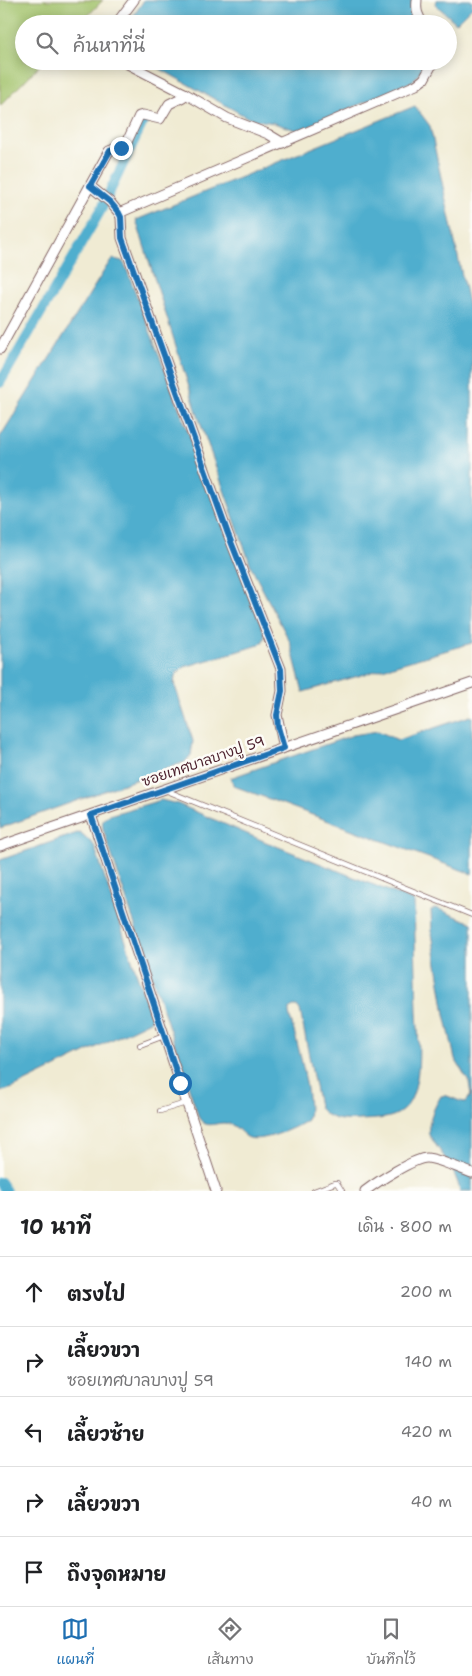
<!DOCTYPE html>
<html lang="th">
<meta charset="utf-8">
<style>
:root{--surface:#fff;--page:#f2f2f2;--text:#202124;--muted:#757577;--line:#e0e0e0;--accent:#1f6fb2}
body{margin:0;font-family:"Shantell Sans","Playpen Sans Thai",sans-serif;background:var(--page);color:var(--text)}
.stop{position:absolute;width:15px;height:15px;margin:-11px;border:4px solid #1f6fb2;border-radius:50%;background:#fff}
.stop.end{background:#1f6fb2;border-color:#fff;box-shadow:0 1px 5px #0008}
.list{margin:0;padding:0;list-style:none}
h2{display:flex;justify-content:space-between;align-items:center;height:65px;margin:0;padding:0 20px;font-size:21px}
h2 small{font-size:16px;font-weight:400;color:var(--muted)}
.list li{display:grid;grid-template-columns:32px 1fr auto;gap:15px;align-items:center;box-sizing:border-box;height:70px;padding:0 20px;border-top:1px solid var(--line)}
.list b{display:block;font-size:19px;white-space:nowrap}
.list p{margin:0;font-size:16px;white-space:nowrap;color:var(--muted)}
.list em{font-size:16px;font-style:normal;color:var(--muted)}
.icon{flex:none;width:28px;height:28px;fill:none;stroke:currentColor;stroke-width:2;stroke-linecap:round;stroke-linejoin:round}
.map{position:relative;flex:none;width:472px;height:1191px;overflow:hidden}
.search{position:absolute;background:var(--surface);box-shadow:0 2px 12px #0003;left:15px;right:15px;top:15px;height:55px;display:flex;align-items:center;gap:12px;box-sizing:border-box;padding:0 18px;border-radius:28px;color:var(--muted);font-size:19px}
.sheet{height:415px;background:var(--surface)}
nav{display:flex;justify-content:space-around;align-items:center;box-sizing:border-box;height:70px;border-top:1px solid var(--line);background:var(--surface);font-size:14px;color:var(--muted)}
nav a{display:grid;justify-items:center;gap:2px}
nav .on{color:var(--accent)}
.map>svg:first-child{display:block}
.green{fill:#a3c36c;stroke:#76714c}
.water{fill:#50aece;stroke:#4d667c}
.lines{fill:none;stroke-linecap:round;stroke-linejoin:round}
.canal{stroke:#50aece;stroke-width:10}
.lane-casing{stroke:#846666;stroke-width:6}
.street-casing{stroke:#846666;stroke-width:11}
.lane{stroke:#fff;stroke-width:4.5}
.street{stroke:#fff;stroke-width:9}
.route{stroke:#1f6fb2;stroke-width:6}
.labels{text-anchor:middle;stroke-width:5;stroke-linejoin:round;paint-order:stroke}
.street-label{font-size:14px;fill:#4a1f2b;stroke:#fdfcf7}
</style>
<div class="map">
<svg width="472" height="1191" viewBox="0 0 472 1191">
<rect width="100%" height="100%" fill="#fdfcf7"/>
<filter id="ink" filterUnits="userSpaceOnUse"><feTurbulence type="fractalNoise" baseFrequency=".02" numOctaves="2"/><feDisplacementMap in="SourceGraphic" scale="10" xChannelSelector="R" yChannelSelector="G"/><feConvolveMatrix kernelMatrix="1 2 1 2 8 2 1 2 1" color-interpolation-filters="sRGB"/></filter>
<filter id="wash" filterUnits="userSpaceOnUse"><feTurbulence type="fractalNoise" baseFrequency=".0096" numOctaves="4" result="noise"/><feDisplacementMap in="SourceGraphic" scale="20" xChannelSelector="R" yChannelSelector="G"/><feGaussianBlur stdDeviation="1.12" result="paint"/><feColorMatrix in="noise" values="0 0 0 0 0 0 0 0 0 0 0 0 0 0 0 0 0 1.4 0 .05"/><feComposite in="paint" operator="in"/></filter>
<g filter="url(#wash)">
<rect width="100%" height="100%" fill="#f0ebd3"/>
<path class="green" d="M 0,0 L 103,0 L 80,24 L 24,24 L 24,61 L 44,61 L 0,106 Z"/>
<g class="water">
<path d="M 144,0 L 415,0 C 414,9 411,18 419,24 L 128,24 Z"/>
<path d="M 436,0 L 472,0 L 472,7 L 456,23 L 435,4 Z"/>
<path d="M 146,61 L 428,61 L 413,81 L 299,131 L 274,123 L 250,119 Z"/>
<path d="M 415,106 L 430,126 L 472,322 L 472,643 L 303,692 L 290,642 L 252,569 L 201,425 L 136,220 Z"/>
<path d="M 114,259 L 122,261 L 125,265 L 265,635 C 264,641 262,644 256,646 L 184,667 L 176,674 L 174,683 L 193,741 L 191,755 L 185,762 L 0,828 L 0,437 L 107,266 L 111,261 Z"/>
<path d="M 470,716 L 472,717 L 472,874 L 234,786 L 230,778 L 353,735 L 378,731 L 398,740 Z"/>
<path d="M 161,800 L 178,804 L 266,842 L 414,901 C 415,937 416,974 417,1011 C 418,1032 421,1062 416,1083 C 414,1093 411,1103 403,1110 C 392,1120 374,1119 360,1120 C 344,1121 328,1121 319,1107 L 300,1010 L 297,1006 L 293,1006 L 289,1009 L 289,1014 C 295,1033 315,1105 307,1120 C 296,1128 260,1144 247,1137 C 239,1132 235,1123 224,1123 C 214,1123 206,1129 199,1118 L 103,829 C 102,821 102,819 109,815 Z"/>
<path d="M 80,832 L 94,845 L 152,1020 L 13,1088 L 0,1092 L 0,860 Z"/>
<path d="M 436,908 L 472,923 L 472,1191 L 460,1191 C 456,1170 441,1153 429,1135 C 427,1123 434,1107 441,1096 C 449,1094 457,1102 466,1102 L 471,1095 L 469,1082 L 455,1059 L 445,1014 L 432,933 L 431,910 Z"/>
</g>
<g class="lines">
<g class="canal">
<path d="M 0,383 L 101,210 L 144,120"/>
<path d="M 0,1182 L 6,1191"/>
</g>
</g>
</g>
<g filter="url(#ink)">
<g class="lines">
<defs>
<g id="lane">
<path d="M 165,790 L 472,915"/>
<path d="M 140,1045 L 164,1036"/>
<path d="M 160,1111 L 186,1103"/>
<path d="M 314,1191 L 335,1183 L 337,1183 L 342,1191"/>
</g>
<g id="street">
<path d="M 417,0 C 416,10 417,16 424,24"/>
<path d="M 116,24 L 134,0"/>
<path d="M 184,93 L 227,118 L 268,134 L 283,143"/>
<path d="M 90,186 L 110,202 L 119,213 L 121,217 L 122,238 L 228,534 L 281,669 L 282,691 L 277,715 L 284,748"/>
<path d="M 119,213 L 416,85 L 424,79 L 434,61"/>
<path d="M 0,349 L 109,151 L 126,144 L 139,116 L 143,115 L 160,119 L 169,104 L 183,97 L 184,93 L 122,61"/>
<path d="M 91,815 L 216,1191"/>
<path d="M 0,846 L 472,683"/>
<path d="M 365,1191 C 377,1182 414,1158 427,1158 C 436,1158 463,1170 472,1173"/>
</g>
</defs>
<use href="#lane" class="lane-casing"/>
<use href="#street" class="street-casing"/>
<use href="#lane" class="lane"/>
<use href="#street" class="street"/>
</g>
</g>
<g class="lines" filter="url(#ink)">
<path class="route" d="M 121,148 L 110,151 L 90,186 L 110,202 L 119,213 L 121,217 L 122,238 L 228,534 L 281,669 L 282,691 L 277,715 L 278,727 L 284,748 L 91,815 L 180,1083"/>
</g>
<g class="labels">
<g class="street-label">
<text transform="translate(203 761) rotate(-19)" y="5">ซอยเทศบาลบางปู 59</text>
</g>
</g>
</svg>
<div class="stop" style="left:180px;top:1083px"></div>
<div class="stop end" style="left:121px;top:148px"></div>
<div class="search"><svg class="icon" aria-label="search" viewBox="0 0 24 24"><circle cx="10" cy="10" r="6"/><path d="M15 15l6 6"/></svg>ค้นหาที่นี่</div>
</div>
<section class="sheet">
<h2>10 นาที<small>เดิน · 800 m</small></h2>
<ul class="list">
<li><svg class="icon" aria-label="ahead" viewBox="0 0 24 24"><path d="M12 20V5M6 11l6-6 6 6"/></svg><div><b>ตรงไป</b></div><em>200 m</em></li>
<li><svg class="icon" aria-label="right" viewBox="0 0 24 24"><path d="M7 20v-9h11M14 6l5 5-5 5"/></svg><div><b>เลี้ยวขวา</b><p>ซอยเทศบาลบางปู 59</p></div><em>140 m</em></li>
<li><svg class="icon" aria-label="left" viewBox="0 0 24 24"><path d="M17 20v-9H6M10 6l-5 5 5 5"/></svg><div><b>เลี้ยวซ้าย</b></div><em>420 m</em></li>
<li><svg class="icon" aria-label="right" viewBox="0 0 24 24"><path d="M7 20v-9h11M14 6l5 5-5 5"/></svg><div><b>เลี้ยวขวา</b></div><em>40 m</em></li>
<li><svg class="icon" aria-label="arrive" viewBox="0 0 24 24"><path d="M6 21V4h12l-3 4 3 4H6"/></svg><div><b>ถึงจุดหมาย</b></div></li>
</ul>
</section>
<nav>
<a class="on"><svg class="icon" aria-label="map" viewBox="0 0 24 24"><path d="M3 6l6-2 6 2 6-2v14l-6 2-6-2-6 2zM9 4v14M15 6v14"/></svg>แผนที่</a>
<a><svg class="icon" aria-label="directions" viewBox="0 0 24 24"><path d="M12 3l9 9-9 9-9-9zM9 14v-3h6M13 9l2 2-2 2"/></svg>เส้นทาง</a>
<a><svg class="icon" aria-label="saved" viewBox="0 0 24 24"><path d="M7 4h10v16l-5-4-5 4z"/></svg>บันทึกไว้</a>
</nav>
